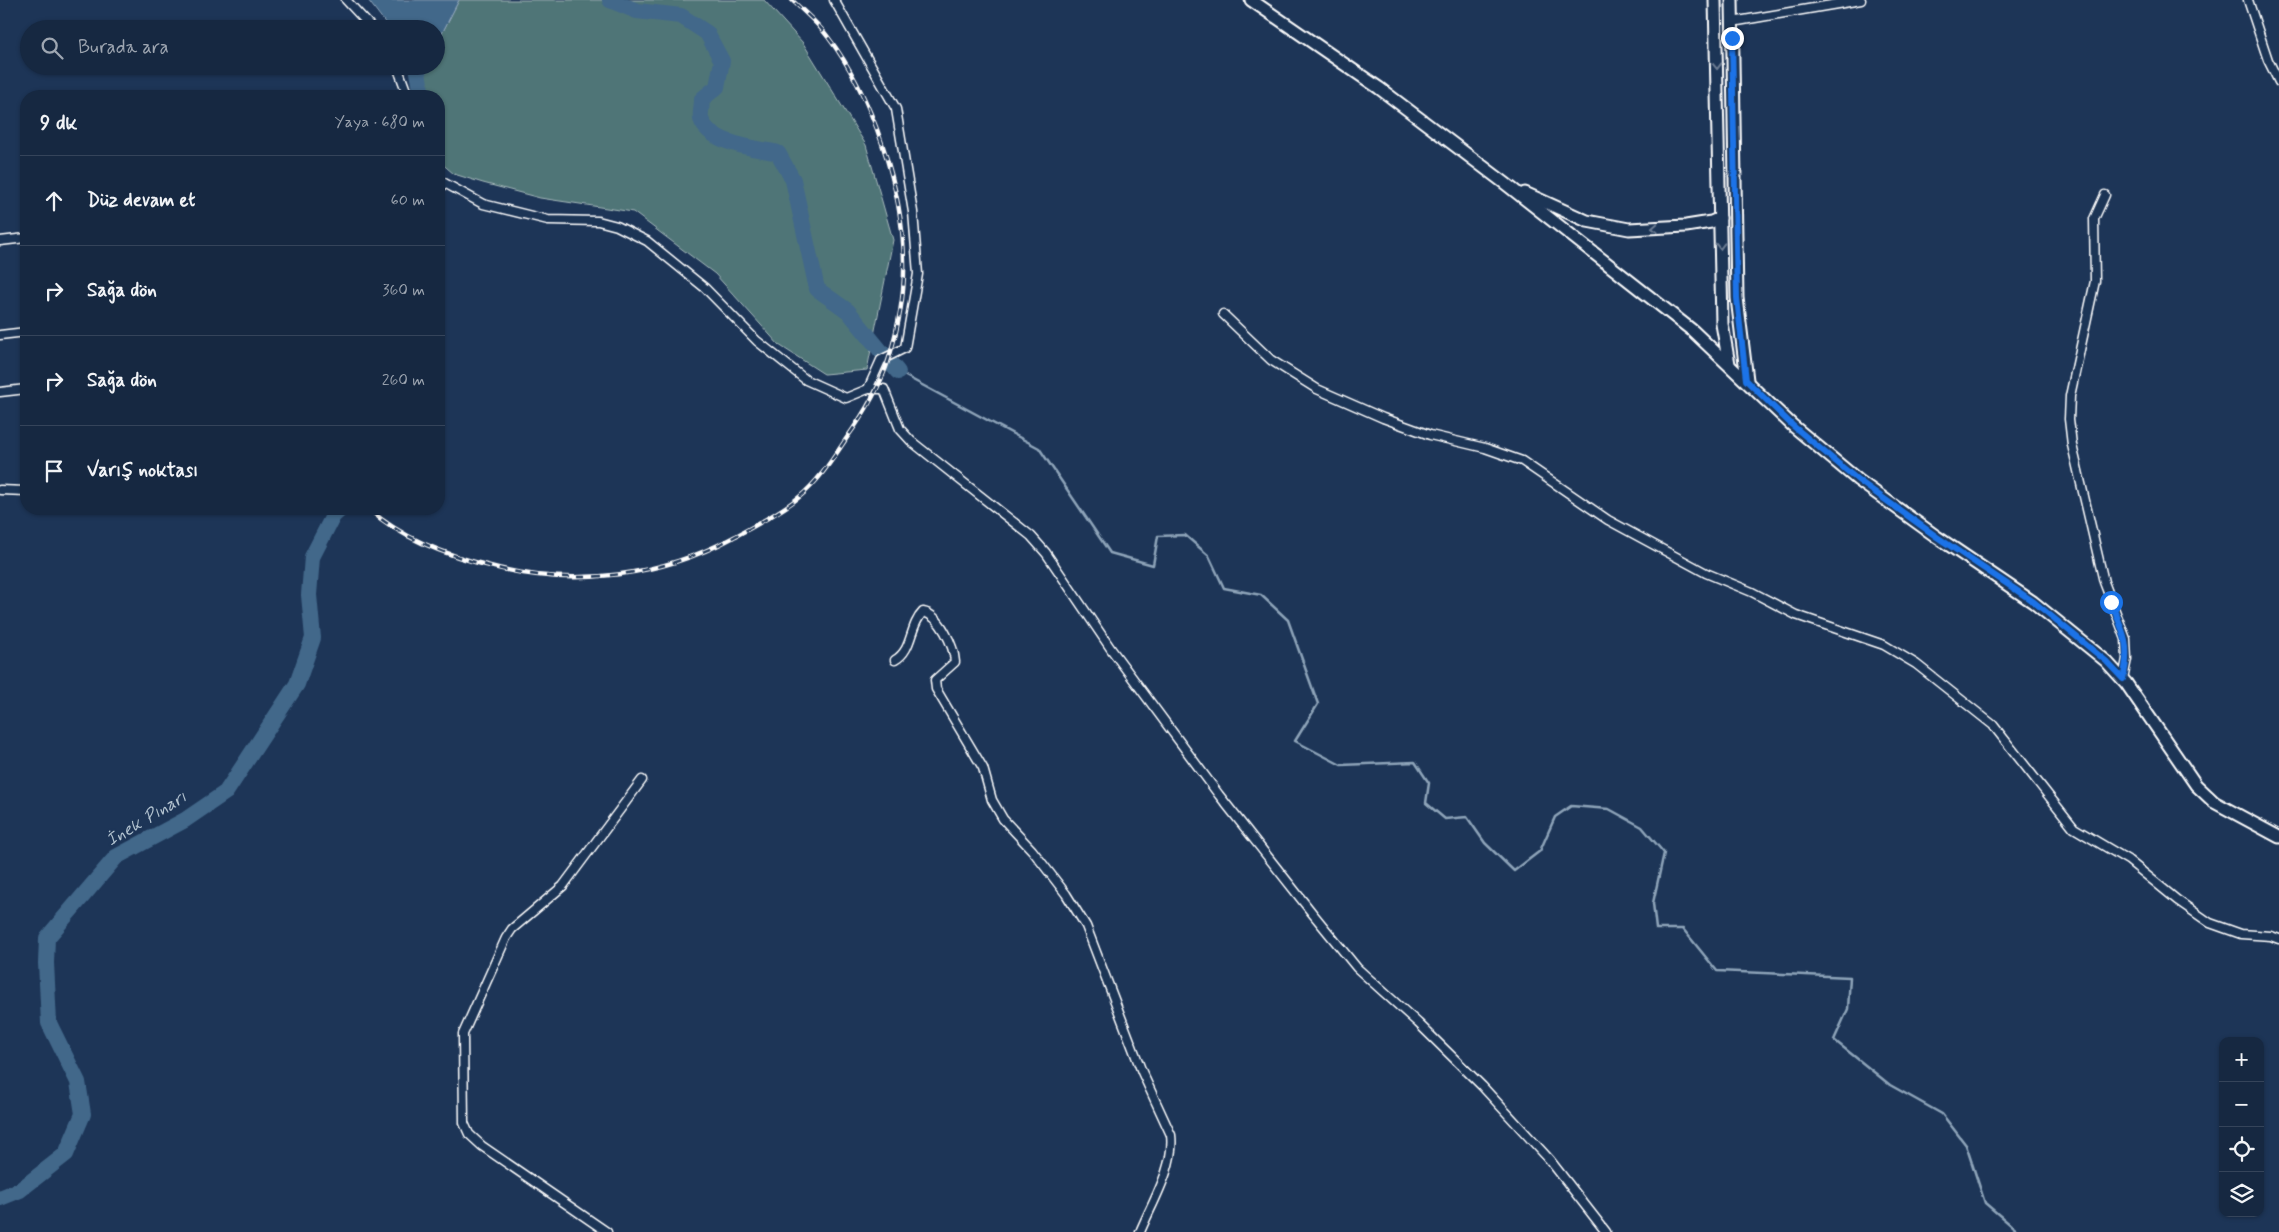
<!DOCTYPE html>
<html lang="tr">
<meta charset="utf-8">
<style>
:root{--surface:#162841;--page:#23344c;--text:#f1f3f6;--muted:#9ea6b1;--line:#35445a}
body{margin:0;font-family:Mynerve,sans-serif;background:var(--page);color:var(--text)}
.controls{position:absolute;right:15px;bottom:15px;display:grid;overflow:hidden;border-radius:10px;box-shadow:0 1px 4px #0004}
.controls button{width:45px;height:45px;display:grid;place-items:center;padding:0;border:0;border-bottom:1px solid var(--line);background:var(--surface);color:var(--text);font:25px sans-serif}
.stop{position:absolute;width:15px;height:15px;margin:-11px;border:4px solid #1a73e8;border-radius:50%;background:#fff}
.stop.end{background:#1a73e8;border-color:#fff;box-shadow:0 1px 5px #0008}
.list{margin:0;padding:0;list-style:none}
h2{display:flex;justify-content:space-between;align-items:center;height:65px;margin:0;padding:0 20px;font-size:21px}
h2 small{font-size:16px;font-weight:400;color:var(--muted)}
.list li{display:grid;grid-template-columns:32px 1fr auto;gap:15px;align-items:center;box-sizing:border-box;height:90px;padding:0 20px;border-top:1px solid var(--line)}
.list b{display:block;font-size:19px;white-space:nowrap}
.list em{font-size:16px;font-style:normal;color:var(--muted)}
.icon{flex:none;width:28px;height:28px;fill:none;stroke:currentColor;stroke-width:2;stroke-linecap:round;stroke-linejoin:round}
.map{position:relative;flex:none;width:2279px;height:1232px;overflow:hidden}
.search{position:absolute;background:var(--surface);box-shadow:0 1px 4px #0004;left:20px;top:20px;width:425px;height:55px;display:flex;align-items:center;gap:12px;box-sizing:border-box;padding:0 18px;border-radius:28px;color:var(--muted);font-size:19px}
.panel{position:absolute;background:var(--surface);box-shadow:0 1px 4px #0004;left:20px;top:90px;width:425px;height:425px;border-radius:20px}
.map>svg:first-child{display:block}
.green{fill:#4f7577;stroke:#a7babb}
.water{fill:#42688a;stroke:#8ea4b9}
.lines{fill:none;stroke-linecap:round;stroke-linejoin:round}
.stream{stroke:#8ea4b9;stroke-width:2.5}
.river{stroke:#42688a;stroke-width:16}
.street-casing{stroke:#fff;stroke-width:11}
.secondary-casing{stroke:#fff;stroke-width:15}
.street{stroke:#1d3557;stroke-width:8}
.secondary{stroke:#1d3557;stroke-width:11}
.rail-casing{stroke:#fff;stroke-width:4.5}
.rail{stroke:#1d3557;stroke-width:2.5;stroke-dasharray:8;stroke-linecap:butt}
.oneway{stroke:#6c7c92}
.route{stroke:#1a73e8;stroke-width:6}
.labels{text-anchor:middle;stroke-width:4.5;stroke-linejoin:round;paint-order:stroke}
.water-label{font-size:18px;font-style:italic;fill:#b3c3d0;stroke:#1d3557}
</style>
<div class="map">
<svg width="2279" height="1232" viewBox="0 0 2279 1232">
<rect width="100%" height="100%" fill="#1d3557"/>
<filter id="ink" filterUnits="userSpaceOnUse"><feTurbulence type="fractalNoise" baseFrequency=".02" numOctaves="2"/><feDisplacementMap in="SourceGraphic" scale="10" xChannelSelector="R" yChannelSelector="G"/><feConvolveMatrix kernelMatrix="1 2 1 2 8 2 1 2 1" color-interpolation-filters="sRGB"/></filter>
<g filter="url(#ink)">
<path class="green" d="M 459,0 L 764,0 L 803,43 L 866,145 L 893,240 L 867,370 L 824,374 L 779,345 L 715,274 L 633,212 L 540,198 L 483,183 L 454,174 L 439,161 L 439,96 L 420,96 L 410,66 L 436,66 L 436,45 Z"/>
<path class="water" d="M 368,0 L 459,0 L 436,45 L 436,29 L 390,29 Z"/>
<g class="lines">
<path class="stream" d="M 898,372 L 1039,448 L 1110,553 L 1153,565 L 1158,536 L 1185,535 L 1209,556 L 1224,588 L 1261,595 L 1288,620 L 1318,704 L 1295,741 L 1341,765 L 1415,762 L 1429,783 L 1426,803 L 1445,819 L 1467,817 L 1485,843 L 1514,871 L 1540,851 L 1555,817 L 1571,806 L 1609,809 L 1642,827 L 1664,853 L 1653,903 L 1656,929 L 1683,929 L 1717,971 L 1850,977 L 1848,1009 L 1834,1040 L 1890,1085 L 1942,1114 L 1966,1145 L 1985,1203 L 2019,1232"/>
<g class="river">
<path d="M 610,0 L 637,11 L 681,16 L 707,33 L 722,61 L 717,87 L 702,99 C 702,105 700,114 701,119 C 709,144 756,148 778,153 L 793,180 L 817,289 L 848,311 L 898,372"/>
<path d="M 417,66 L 422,96"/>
<path d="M 0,1198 L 20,1190 L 66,1154 L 83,1114 L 78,1082 L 49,1023 L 46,963 L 47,938 L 116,857 L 185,820 L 226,792 L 297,684 L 313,638 L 309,595 L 312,557 L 333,516 L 341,509"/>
</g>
<defs>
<g id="street">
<path d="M 346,0 L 373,29"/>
<path d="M 834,0 L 896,109 L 913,212 L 918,274 L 905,348 L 881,360 L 868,389"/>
<path d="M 2248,0 L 2268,60 L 2279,82"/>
<path d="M 1732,22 L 1861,0"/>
<path d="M 397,66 L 408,96"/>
<path d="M 439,180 L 483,204 L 548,220 L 598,221 L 617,226 L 647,241 L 705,288 L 757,341 L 806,380 L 846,398 L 868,389 L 884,389 L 900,429 L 911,441 L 1031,536 L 1046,553 L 1111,649 L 1219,795 L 1313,914 L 1357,968 L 1418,1023 L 1482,1086 L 1549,1159 L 1606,1232"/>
<path d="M 2105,195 L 2094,219 L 2095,281 L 2070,396 L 2069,419 L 2072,445 L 2104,582 L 2126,639 L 2127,659 L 2123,679"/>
<path d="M 0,241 L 26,238"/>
<path d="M 1223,314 L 1271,360 L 1317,389 L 1383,418 L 1430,435 L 1485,448 L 1522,461 L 1608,520 L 1706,573 L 1752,592 L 1796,615 L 1884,645 L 1916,664 L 1993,725 L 2074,828 L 2128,860 L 2177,900 L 2210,923 L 2241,934 L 2271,936 L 2279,939"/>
<path d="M 0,335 L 26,332"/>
<path d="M 0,392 L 26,389"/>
<path d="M 0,490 L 26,491"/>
<path d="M 895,660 C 913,650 909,626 923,612 C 940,615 954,646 955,662 L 935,680 L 936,689 L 983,768 L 992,800 L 1003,819 L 1032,850 L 1066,894 L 1086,926 L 1142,1072 L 1171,1135 C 1175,1166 1152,1203 1140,1232"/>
<path d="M 607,1232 L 482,1146 L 469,1134 L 464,1123 L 463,1034 L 506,938 L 512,929 L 563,886 L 642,780"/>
</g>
<g id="secondary">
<path d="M 1251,0 L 1379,88 L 1506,184 L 1693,331 L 1792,425 L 1858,480 L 1937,537 L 2033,602 L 2106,661 L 2126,683 L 2196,785 L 2214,802 L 2279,837"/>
<path d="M 1715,0 L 1722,324 L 1729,364"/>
<path d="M 1732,0 L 1737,298 L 1747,380"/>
<path d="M 1525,193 L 1587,221 L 1629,229 L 1686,226 L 1711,222 L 1720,218"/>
</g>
</defs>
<use href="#street" class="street-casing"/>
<use href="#secondary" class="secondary-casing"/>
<use href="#street" class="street"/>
<use href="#secondary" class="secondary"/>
<defs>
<path id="rail" d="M 369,509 C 403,540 455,558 498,568 C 576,587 662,576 732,538 C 754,526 778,514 798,498 C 818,482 832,460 846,439 C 864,414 880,388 889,358 C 898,328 905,293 904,262 C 903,189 872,95 828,37 C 818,23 804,12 792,0"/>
</defs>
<use href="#rail" class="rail-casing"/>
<use href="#rail" class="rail"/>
</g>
<defs><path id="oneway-chevron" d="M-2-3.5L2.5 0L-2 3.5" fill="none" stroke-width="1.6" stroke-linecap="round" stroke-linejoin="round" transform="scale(1.25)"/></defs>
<g class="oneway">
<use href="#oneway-chevron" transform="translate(1717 66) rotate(89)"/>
<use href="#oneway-chevron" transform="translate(1655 228) rotate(177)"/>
<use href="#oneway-chevron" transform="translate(1720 246) rotate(89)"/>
</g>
</g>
<g class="lines" filter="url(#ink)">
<path class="route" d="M 1732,38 L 1737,298 L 1746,380 L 1792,425 L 1858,480 L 1937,537 L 2034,602 L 2106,661 L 2123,679 C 2131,645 2124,633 2111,602"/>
</g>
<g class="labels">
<g class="water-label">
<text transform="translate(146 818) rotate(-31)" y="6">İnek Pınarı</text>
</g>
</g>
</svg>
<div class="controls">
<button>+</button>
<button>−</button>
<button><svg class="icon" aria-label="locate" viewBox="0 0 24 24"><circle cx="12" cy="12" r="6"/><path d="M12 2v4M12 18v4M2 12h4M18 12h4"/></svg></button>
<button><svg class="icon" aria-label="layers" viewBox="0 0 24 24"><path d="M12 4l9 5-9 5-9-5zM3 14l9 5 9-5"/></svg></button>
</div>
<div class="stop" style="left:2111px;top:602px"></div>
<div class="stop end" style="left:1732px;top:38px"></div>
<div class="search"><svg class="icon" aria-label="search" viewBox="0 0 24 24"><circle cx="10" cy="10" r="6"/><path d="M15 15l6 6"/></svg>Burada ara</div>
<section class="panel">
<h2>9 dk<small>Yaya · 680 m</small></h2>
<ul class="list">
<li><svg class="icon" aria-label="ahead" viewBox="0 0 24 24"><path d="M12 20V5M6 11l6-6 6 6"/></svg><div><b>Düz devam et</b></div><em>60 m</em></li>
<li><svg class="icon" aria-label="right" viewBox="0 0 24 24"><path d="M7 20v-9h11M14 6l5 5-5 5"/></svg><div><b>Sağa dön</b></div><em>360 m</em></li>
<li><svg class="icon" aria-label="right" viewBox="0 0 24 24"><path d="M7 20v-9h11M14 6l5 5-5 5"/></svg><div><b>Sağa dön</b></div><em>260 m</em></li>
<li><svg class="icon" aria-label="arrive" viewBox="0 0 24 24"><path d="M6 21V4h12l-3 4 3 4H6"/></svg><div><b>Varış noktası</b></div></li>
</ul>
</section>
</div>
